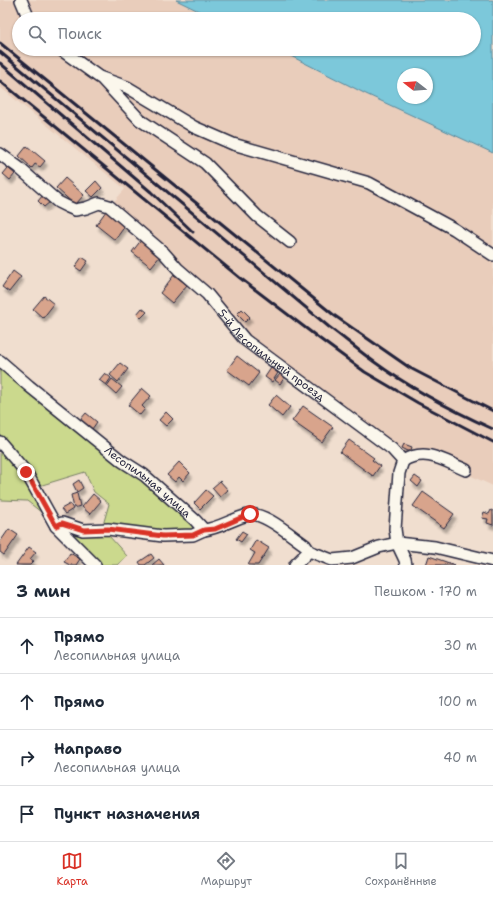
<!DOCTYPE html>
<html lang="ru">
<meta charset="utf-8">
<style>
:root{--surface:#fff;--page:#f2f2f3;--text:#1f2937;--muted:#747a83;--line:#e0e1e3;--accent:#d93025}
body{margin:0;font-family:"Shantell Sans",sans-serif;background:var(--page);color:var(--text)}
.compass{position:absolute;left:397px;top:68px;width:36px;height:36px;border-radius:50%;background:var(--surface);box-shadow:0 1px 3px #0004;rotate:287deg}
.stop{position:absolute;width:12px;height:12px;margin:-9px;border:3px solid #d93025;border-radius:50%;background:#fff}
.stop.end{background:#d93025;border-color:#fff;box-shadow:0 1px 4px #0008}
.list{margin:0;padding:0;list-style:none}
h2{display:flex;justify-content:space-between;align-items:center;height:52px;margin:0;padding:0 16px;font-size:17px}
h2 small{font-size:13px;font-weight:400;color:var(--muted)}
.list li{display:grid;grid-template-columns:26px 1fr auto;gap:12px;align-items:center;box-sizing:border-box;height:56px;padding:0 16px;border-top:1px solid var(--line)}
.list b{display:block;font-size:15px;white-space:nowrap}
.list p{margin:0;font-size:13px;white-space:nowrap;color:var(--muted)}
.list em{font-size:13px;font-style:normal;color:var(--muted)}
.icon{flex:none;width:22px;height:22px;fill:none;stroke:currentColor;stroke-width:2;stroke-linecap:round;stroke-linejoin:round}
.map{position:relative;flex:none;width:493px;height:565px;overflow:hidden}
.search{position:absolute;background:var(--surface);box-shadow:0 1px 3px #0004;left:12px;right:12px;top:12px;height:44px;display:flex;align-items:center;gap:10px;box-sizing:border-box;padding:0 14px;border-radius:22px;color:var(--muted);font-size:15px}
.sheet{height:276px;background:var(--surface)}
nav{display:flex;justify-content:space-around;align-items:center;box-sizing:border-box;height:56px;border-top:1px solid var(--line);background:var(--surface);font-size:11px;color:var(--muted)}
nav a{display:grid;justify-items:center;gap:2px}
nav .on{color:var(--accent)}
.map>svg:first-child{display:block}
.built{fill:#e9cdbb}
.green{fill:#cbd98d;stroke:#767e64}
.water{fill:#7bc8da;stroke:#57869a;fill-rule:evenodd}
.building{fill:#d8a48c;stroke:#22223b;filter:url(#shadow)}
.lines{fill:none;stroke-linecap:round;stroke-linejoin:round}
.minor-casing{stroke:#22223b;stroke-width:14}
.minor{stroke:#fbf7ec;stroke-width:11}
.rail{stroke:#22223b;stroke-width:3}
.route{stroke:#d93025;stroke-width:5}
.labels{text-anchor:middle;stroke-width:3;stroke-linejoin:round;paint-order:stroke}
.street-label{font-size:11px;fill:#22223b;stroke:#fbf7ec}
</style>
<div class="map">
<svg width="493" height="565" viewBox="0 0 493 565">
<defs>
<filter id="shadow"><feDropShadow dx="2.5" dy="4.5" stdDeviation="1" flood-color="#0004"/></filter>
</defs>
<rect width="100%" height="100%" fill="#f0decf"/>
<filter id="ink" filterUnits="userSpaceOnUse"><feTurbulence type="fractalNoise" baseFrequency=".025" numOctaves="2"/><feDisplacementMap in="SourceGraphic" scale="8" xChannelSelector="R" yChannelSelector="G"/><feConvolveMatrix kernelMatrix="1 2 1 2 8 2 1 2 1" color-interpolation-filters="sRGB"/></filter>
<g filter="url(#ink)">
<path class="built" d="M 0,0 L 176,0 L 215,19 L 19,19 L 19,49 L 277,49 L 366,94 L 493,153 L 493,486 L 428,456 L 406,454 L 247,338 L 112,204 L 125,189 L 0,87 Z"/>
<g class="green">
<path d="M 0,364 L 143,478 L 196,526 L 194,531 L 163,534 L 103,525 L 109,504 L 94,492 L 85,472 L 39,486 L 0,438 Z"/>
<path d="M 0,448 L 23,473 L 46,516 L 27,501 L 2,500 L 0,499 Z"/>
<path d="M 67,527 L 112,533 L 109,536 L 127,556 L 117,565 L 100,565 L 66,532 Z"/>
</g>
<path class="water" d="M 176,0 L 493,0 L 493,153 L 366,94 L 277,49 L 474,49 L 474,19 L 215,19 ZM 403,74 L 427,74 L 427,98 L 403,98 Z"/>
<g class="building">
<path d="M 27,146 L 45,161 L 40,167 L 35,164 L 32,168 L 19,156 Z"/>
<path d="M 8,168 L 15,174 L 10,180 L 3,174 Z"/>
<path d="M 65,178 L 84,195 L 75,205 L 56,188 Z"/>
<path d="M 96,181 L 102,188 L 93,197 L 86,191 Z"/>
<path d="M 43,195 L 50,202 L 44,207 L 38,201 Z"/>
<path d="M 106,211 L 125,226 L 115,240 L 96,225 Z"/>
<path d="M 142,239 L 161,255 L 151,267 L 132,252 Z"/>
<path d="M 82,257 L 88,261 L 81,271 L 75,267 Z"/>
<path d="M 13,271 L 21,277 L 9,292 L 2,287 Z"/>
<path d="M 174,275 L 187,285 L 172,303 L 160,293 Z"/>
<path d="M 44,296 L 54,304 L 43,318 L 33,309 Z"/>
<path d="M 142,308 L 147,312 L 141,318 L 137,314 Z"/>
<path d="M 242,309 L 250,317 L 245,322 L 237,314 Z"/>
<path d="M 237,356 L 259,373 L 249,386 L 227,370 Z"/>
<path d="M 120,363 L 128,369 L 118,382 L 110,375 Z"/>
<path d="M 271,368 L 278,373 L 272,382 L 265,377 Z"/>
<path d="M 105,373 L 111,378 L 106,385 L 99,380 Z"/>
<path d="M 280,374 L 285,377 L 280,384 L 275,380 Z"/>
<path d="M 112,379 L 122,387 L 116,394 L 107,386 Z"/>
<path d="M 142,388 L 151,396 L 142,406 L 145,409 L 140,415 L 128,405 Z"/>
<path d="M 276,395 L 290,407 L 282,417 L 268,405 Z"/>
<path d="M 303,406 L 333,427 L 322,442 L 292,421 Z"/>
<path d="M 166,412 L 173,419 L 166,426 L 159,420 Z"/>
<path d="M 86,413 L 97,422 L 92,429 L 80,420 Z"/>
<path d="M 349,440 L 374,458 L 372,460 L 380,466 L 373,476 L 340,452 Z"/>
<path d="M 404,444 L 412,447 L 410,452 L 402,448 Z"/>
<path d="M 179,462 L 190,473 L 183,481 L 179,477 L 175,482 L 167,475 Z"/>
<path d="M 415,476 L 422,481 L 418,487 L 411,481 Z"/>
<path d="M 79,480 L 83,488 L 77,492 L 73,484 Z"/>
<path d="M 220,481 L 228,490 L 220,497 L 212,488 Z"/>
<path d="M 206,490 L 213,496 L 200,509 L 194,503 Z"/>
<path d="M 423,492 L 454,514 L 444,528 L 413,506 Z"/>
<path d="M 77,493 L 80,506 L 74,508 L 71,495 Z"/>
<path d="M 93,494 L 101,501 L 90,514 L 82,507 Z"/>
<path d="M 70,504 L 73,509 L 65,514 L 61,509 Z"/>
<path d="M 491,510 L 493,511 L 493,525 L 487,523 L 488,519 L 482,518 L 484,512 L 489,514 Z"/>
<path d="M 9,529 L 18,535 L 4,555 L 0,552 L 0,542 Z"/>
<path d="M 242,531 L 247,534 L 241,542 L 236,539 Z"/>
<path d="M 256,540 L 269,548 L 258,565 L 248,565 L 255,553 L 250,550 Z"/>
<path d="M 29,547 L 36,552 L 30,559 L 34,561 L 30,565 L 16,565 Z"/>
<path d="M 70,553 L 80,559 L 76,565 L 70,565 L 64,562 Z"/>
<path d="M 151,554 L 154,558 L 145,565 L 141,565 L 139,562 Z"/>
<path d="M 429,556 L 455,565 L 426,565 Z"/>
<path d="M 159,559 L 164,565 L 152,565 Z"/>
</g>
<g class="lines">
<defs>
<g id="minor">
<path d="M 21,0 L 29,19"/>
<path d="M 60,49 L 99,77 L 127,87 L 194,127 L 233,144 L 369,183 L 454,229 L 493,255"/>
<path d="M 101,78 L 140,120 L 205,163 L 257,216 L 290,242"/>
<path id="s1" d="M 0,154 L 18,167 L 58,202 L 68,207 L 75,210 L 86,208 L 99,203 L 109,206 L 164,253 L 178,269 L 207,294 L 245,340 L 392,449 L 403,461 L 399,473 L 395,529 L 397,543 L 405,560 L 406,565"/>
<path id="s2" d="M 0,361 L 29,386 L 122,461 L 144,475 L 195,520 L 204,530 C 220,528 232,519 248,515 C 262,510 293,537 305,545 L 309,551 L 332,560 L 352,558 L 379,547 L 397,543 L 435,547 L 493,561"/>
<path d="M 0,442 L 26,472 L 56,526 L 95,565"/>
<path d="M 403,461 C 426,447 444,461 466,470"/>
<path d="M 56,526 L 62,523 L 83,530 L 108,529 L 163,536 L 193,535 L 204,530"/>
<path d="M 295,565 L 309,551"/>
</g>
</defs>
<use href="#minor" class="minor-casing"/>
<use href="#minor" class="minor"/>
<g class="rail">
<path d="M 0,43 L 335,316 L 410,368 L 493,411"/>
<path d="M 0,52 L 329,327 C 344,338 358,350 373,361 C 410,388 451,410 493,429"/>
<path d="M 0,63 L 151,192 L 193,232"/>
<path d="M 0,81 L 240,278 L 320,339 L 365,372 L 418,403 L 493,442"/>
</g>
</g>
</g>
<g class="lines" filter="url(#ink)">
<path class="route" d="M 26,472 L 56,526 L 62,523 L 84,530 L 108,529 L 163,536 L 193,535 L 204,530 L 215,529 L 250,514"/>
</g>
<g class="labels">
<g class="street-label">
<text dy="4" stroke="none"><textPath href="#s1" startOffset="351">5-й Лесопильный проезд</textPath></text>
<text dy="4" stroke="none"><textPath href="#s2" startOffset="191">Лесопильная улица</textPath></text>
</g>
</g>
</svg>
<svg class="compass" viewBox="-18 -18 36 36"><path d="M0-13l5 13h-10z" fill="#e53935"/><path d="M0 13l5-13h-10z" fill="#747a83"/></svg>
<div class="stop" style="left:250px;top:514px"></div>
<div class="stop end" style="left:26px;top:472px"></div>
<div class="search"><svg class="icon" aria-label="search" viewBox="0 0 24 24"><circle cx="10" cy="10" r="6"/><path d="M15 15l6 6"/></svg>Поиск</div>
</div>
<section class="sheet">
<h2>3 мин<small>Пешком · 170 m</small></h2>
<ul class="list">
<li><svg class="icon" aria-label="ahead" viewBox="0 0 24 24"><path d="M12 20V5M6 11l6-6 6 6"/></svg><div><b>Прямо</b><p>Лесопильная улица</p></div><em>30 m</em></li>
<li><svg class="icon" aria-label="ahead" viewBox="0 0 24 24"><path d="M12 20V5M6 11l6-6 6 6"/></svg><div><b>Прямо</b></div><em>100 m</em></li>
<li><svg class="icon" aria-label="right" viewBox="0 0 24 24"><path d="M7 20v-9h11M14 6l5 5-5 5"/></svg><div><b>Направо</b><p>Лесопильная улица</p></div><em>40 m</em></li>
<li><svg class="icon" aria-label="arrive" viewBox="0 0 24 24"><path d="M6 21V4h12l-3 4 3 4H6"/></svg><div><b>Пункт назначения</b></div></li>
</ul>
</section>
<nav>
<a class="on"><svg class="icon" aria-label="map" viewBox="0 0 24 24"><path d="M3 6l6-2 6 2 6-2v14l-6 2-6-2-6 2zM9 4v14M15 6v14"/></svg>Карта</a>
<a><svg class="icon" aria-label="directions" viewBox="0 0 24 24"><path d="M12 3l9 9-9 9-9-9zM9 14v-3h6M13 9l2 2-2 2"/></svg>Маршрут</a>
<a><svg class="icon" aria-label="saved" viewBox="0 0 24 24"><path d="M7 4h10v16l-5-4-5 4z"/></svg>Сохранённые</a>
</nav>
